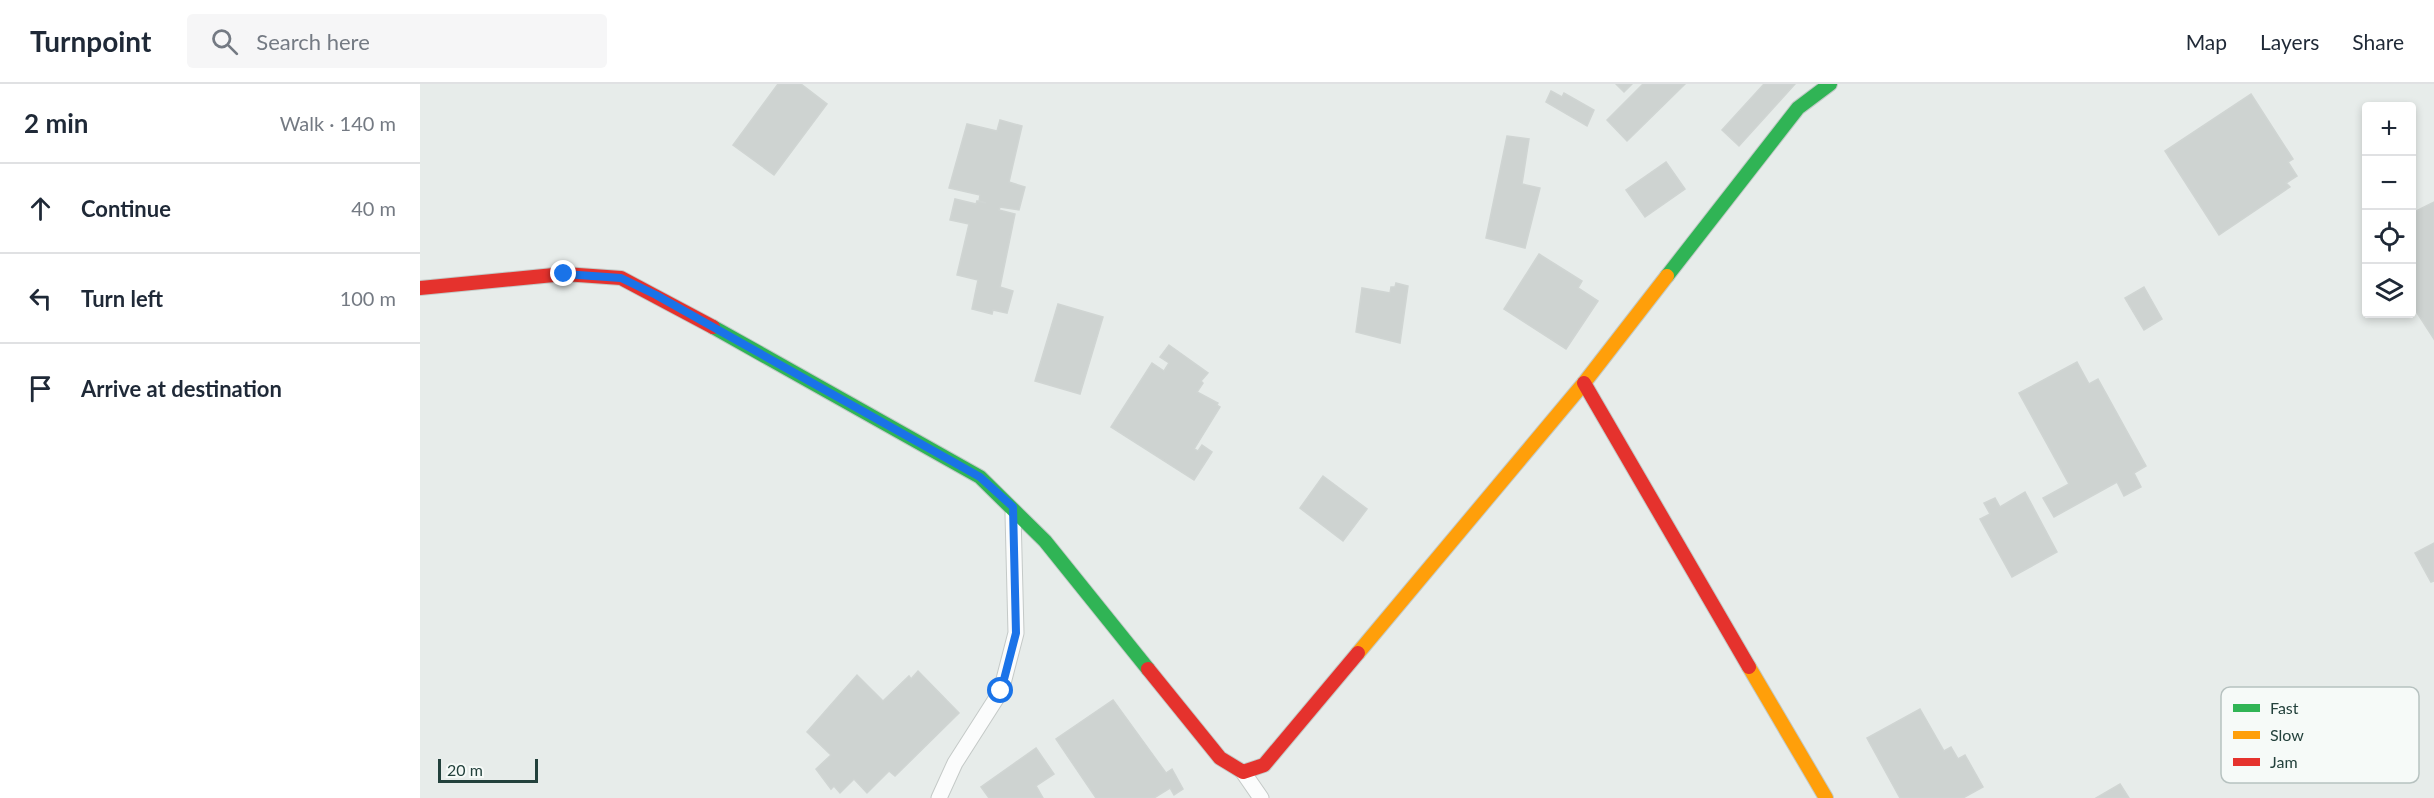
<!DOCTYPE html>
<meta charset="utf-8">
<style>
:root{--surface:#fff;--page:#f6f6f7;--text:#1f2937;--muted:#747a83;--line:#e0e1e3}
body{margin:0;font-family:Lato,sans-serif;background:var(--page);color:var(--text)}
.controls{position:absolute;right:18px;top:18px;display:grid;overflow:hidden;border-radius:6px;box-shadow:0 3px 9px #0003}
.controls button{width:54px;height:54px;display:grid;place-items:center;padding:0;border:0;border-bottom:2px solid var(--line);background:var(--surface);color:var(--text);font:30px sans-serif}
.scale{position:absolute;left:18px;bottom:15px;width:100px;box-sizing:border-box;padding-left:6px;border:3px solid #23413c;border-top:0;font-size:16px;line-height:21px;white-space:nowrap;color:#23413c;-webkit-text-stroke:4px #f6faf8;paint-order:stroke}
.stop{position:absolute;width:18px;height:18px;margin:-14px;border:4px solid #1a73e8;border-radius:50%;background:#fff}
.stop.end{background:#1a73e8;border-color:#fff;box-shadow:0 2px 6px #0008}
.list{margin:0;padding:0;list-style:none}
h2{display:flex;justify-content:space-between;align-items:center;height:78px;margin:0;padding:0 24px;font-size:26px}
h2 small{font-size:20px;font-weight:400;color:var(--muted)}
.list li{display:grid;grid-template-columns:39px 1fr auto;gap:18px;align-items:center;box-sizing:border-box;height:90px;padding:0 24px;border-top:2px solid var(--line)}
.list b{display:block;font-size:22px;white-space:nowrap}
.list em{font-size:20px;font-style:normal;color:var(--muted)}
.icon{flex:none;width:33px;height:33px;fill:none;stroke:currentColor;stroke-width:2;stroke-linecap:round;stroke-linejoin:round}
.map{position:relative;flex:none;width:2014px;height:714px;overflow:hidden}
header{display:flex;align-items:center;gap:36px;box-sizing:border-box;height:84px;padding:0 30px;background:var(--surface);border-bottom:2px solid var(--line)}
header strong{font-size:28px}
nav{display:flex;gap:33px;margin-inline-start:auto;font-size:21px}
.search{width:420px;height:54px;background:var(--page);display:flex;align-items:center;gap:15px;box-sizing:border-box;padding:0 21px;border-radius:6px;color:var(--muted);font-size:22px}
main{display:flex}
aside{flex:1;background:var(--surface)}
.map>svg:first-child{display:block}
.building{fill:#ced3d1;stroke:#d0d5d3;stroke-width:1.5}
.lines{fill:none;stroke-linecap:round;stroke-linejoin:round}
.lane-casing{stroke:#c4c9c7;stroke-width:17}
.fast-casing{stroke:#c2cac7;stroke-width:16}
.slow-casing{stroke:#c2cac7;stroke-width:16}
.jam-casing{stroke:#c2cac7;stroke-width:16}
.lane{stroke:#fbfcfc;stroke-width:15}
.fast{stroke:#30b455;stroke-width:14}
.slow{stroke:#ff9f0a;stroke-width:14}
.jam{stroke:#e5322d;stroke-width:14}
.route{stroke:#1a73e8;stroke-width:8}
.key{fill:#f6faf8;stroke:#b7c2c0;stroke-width:1.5}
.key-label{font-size:16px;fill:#23413c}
</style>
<header>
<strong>Turnpoint</strong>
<div class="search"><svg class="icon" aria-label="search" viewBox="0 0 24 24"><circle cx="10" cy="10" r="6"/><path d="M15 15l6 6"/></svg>Search here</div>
<nav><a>Map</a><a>Layers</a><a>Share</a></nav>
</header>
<main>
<aside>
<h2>2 min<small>Walk · 140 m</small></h2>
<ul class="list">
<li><svg class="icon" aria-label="ahead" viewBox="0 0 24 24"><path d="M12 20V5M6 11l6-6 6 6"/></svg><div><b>Continue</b></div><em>40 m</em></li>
<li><svg class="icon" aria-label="left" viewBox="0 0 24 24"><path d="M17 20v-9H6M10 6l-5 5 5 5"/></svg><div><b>Turn left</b></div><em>100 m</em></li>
<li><svg class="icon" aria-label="arrive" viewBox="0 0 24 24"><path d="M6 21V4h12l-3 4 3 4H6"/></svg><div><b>Arrive at destination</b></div></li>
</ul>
</aside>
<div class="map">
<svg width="2014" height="714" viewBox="0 0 2014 714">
<rect width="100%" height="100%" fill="#e7ecea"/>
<g class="building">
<path d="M 358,0 L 381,0 L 407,20 L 354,91 L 313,61 Z"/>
<path d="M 1196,0 L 1212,0 L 1204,8 Z"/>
<path d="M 1223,0 L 1265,0 L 1207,57 L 1187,36 Z"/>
<path d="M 1344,0 L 1375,0 L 1319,62 L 1302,46 Z"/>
<path d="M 1131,7 L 1142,13 L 1144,9 L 1174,26 L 1167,42 L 1126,18 Z"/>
<path d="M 1831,10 L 1873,75 L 1868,78 L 1877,92 L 1866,99 L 1870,103 L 1799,151 L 1745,67 Z"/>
<path d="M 580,36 L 602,42 L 589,98 L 605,103 L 599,126 L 580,123 L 579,126 L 595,130 L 580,203 L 593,207 L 587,229 L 573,226 L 572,230 L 552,225 L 558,196 L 537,191 L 549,140 L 530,136 L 535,115 L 556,120 L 557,117 L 566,119 L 559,117 L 560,111 L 529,104 L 547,40 L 577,47 Z"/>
<path d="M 1087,52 L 1109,55 L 1102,100 L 1120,104 L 1105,164 L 1066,154 Z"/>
<path d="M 1246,78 L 1265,105 L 1225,133 L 1206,106 Z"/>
<path d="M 2014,118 L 2014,255 L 1992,221 L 1992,129 Z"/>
<path d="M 1119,170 L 1162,197 L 1158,204 L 1178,217 L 1146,265 L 1084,225 Z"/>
<path d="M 976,199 L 988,202 L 980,259 L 936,248 L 942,204 L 970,209 L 971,203 L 975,203 Z"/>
<path d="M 1724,203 L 1742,235 L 1724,246 L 1705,214 Z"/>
<path d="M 638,220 L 683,233 L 660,310 L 615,297 Z"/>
<path d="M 749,261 L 788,289 L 781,297 L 783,299 L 777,308 L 798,319 L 797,321 L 800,323 L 774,365 L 778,367 L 782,361 L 792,368 L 774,396 L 691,343 L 732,279 L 744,287 L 749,279 L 740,273 Z"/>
<path d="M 1657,278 L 1669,300 L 1678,295 L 1726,382 L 1714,389 L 1721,403 L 1704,412 L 1697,398 L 1634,433 L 1623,414 L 1649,400 L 1599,309 Z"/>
<path d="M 903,392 L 947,425 L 923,457 L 880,424 Z"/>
<path d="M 1605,408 L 1637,468 L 1592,493 L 1560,435 L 1570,430 L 1564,419 L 1575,414 L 1580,423 Z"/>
<path d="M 2014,459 L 2014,497 L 2011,498 L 1995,469 Z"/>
<path d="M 498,587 L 539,629 L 475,692 L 469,687 L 447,709 L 434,695 L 420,709 L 414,702 L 411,705 L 396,685 L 411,671 L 387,648 L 437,591 L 463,617 L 489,592 L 491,595 Z"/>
<path d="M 693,616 L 746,689 L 752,685 L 763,705 L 754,711 L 750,704 L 734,714 L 676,714 L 636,655 Z"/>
<path d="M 1500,625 L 1524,667 L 1531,663 L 1538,675 L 1545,671 L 1563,703 L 1543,714 L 1480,714 L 1447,654 Z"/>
<path d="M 616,664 L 634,690 L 616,702 L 623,714 L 569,714 L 561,703 Z"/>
<path d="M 1700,700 L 1709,714 L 1676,714 Z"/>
</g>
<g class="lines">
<defs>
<g id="lane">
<path d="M 823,688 L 841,714"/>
<path d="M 519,714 L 535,679 L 581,607 L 596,549 L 593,430"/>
</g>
<g id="fast">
<path d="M 1247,192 L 1378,24 L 1410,0"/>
<path d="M 293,243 L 560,393 L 625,457 L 728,585"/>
</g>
<g id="slow">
<path d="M 938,569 L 1164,299 L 1247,192"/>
<path d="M 1329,583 L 1406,714"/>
</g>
<g id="jam">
<path d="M 0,204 L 144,190 L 201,194 L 293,243"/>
<path d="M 1164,299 L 1329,583"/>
<path d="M 728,585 L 800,674 L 823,688 L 844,681 L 938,569"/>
</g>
</defs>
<use href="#lane" class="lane-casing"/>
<use href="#fast" class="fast-casing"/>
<use href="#slow" class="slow-casing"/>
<use href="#jam" class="jam-casing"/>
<use href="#lane" class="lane"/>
<use href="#fast" class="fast"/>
<use href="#slow" class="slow"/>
<use href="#jam" class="jam"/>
</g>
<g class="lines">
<path class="route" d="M 144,190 L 201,194 L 236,211 L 560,393 L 593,423 L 596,549 L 581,607"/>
</g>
<rect x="1801" y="603" width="198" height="96" rx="9" class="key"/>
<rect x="1813" y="620" width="27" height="8" fill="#30b455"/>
<rect x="1813" y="647" width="27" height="8" fill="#ff9f0a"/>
<rect x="1813" y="674" width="27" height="8" fill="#e5322d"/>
<g class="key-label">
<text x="1850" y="630">Fast</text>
<text x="1850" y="657">Slow</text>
<text x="1850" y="684">Jam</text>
</g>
</svg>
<div class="controls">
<button>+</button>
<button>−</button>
<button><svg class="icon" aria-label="locate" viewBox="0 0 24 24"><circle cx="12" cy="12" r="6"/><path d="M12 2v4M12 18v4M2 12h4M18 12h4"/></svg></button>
<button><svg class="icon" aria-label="layers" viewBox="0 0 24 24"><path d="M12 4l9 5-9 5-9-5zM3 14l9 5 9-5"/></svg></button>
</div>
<div class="scale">20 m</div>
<div class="stop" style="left:581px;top:607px"></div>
<div class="stop end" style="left:144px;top:190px"></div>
</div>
</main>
